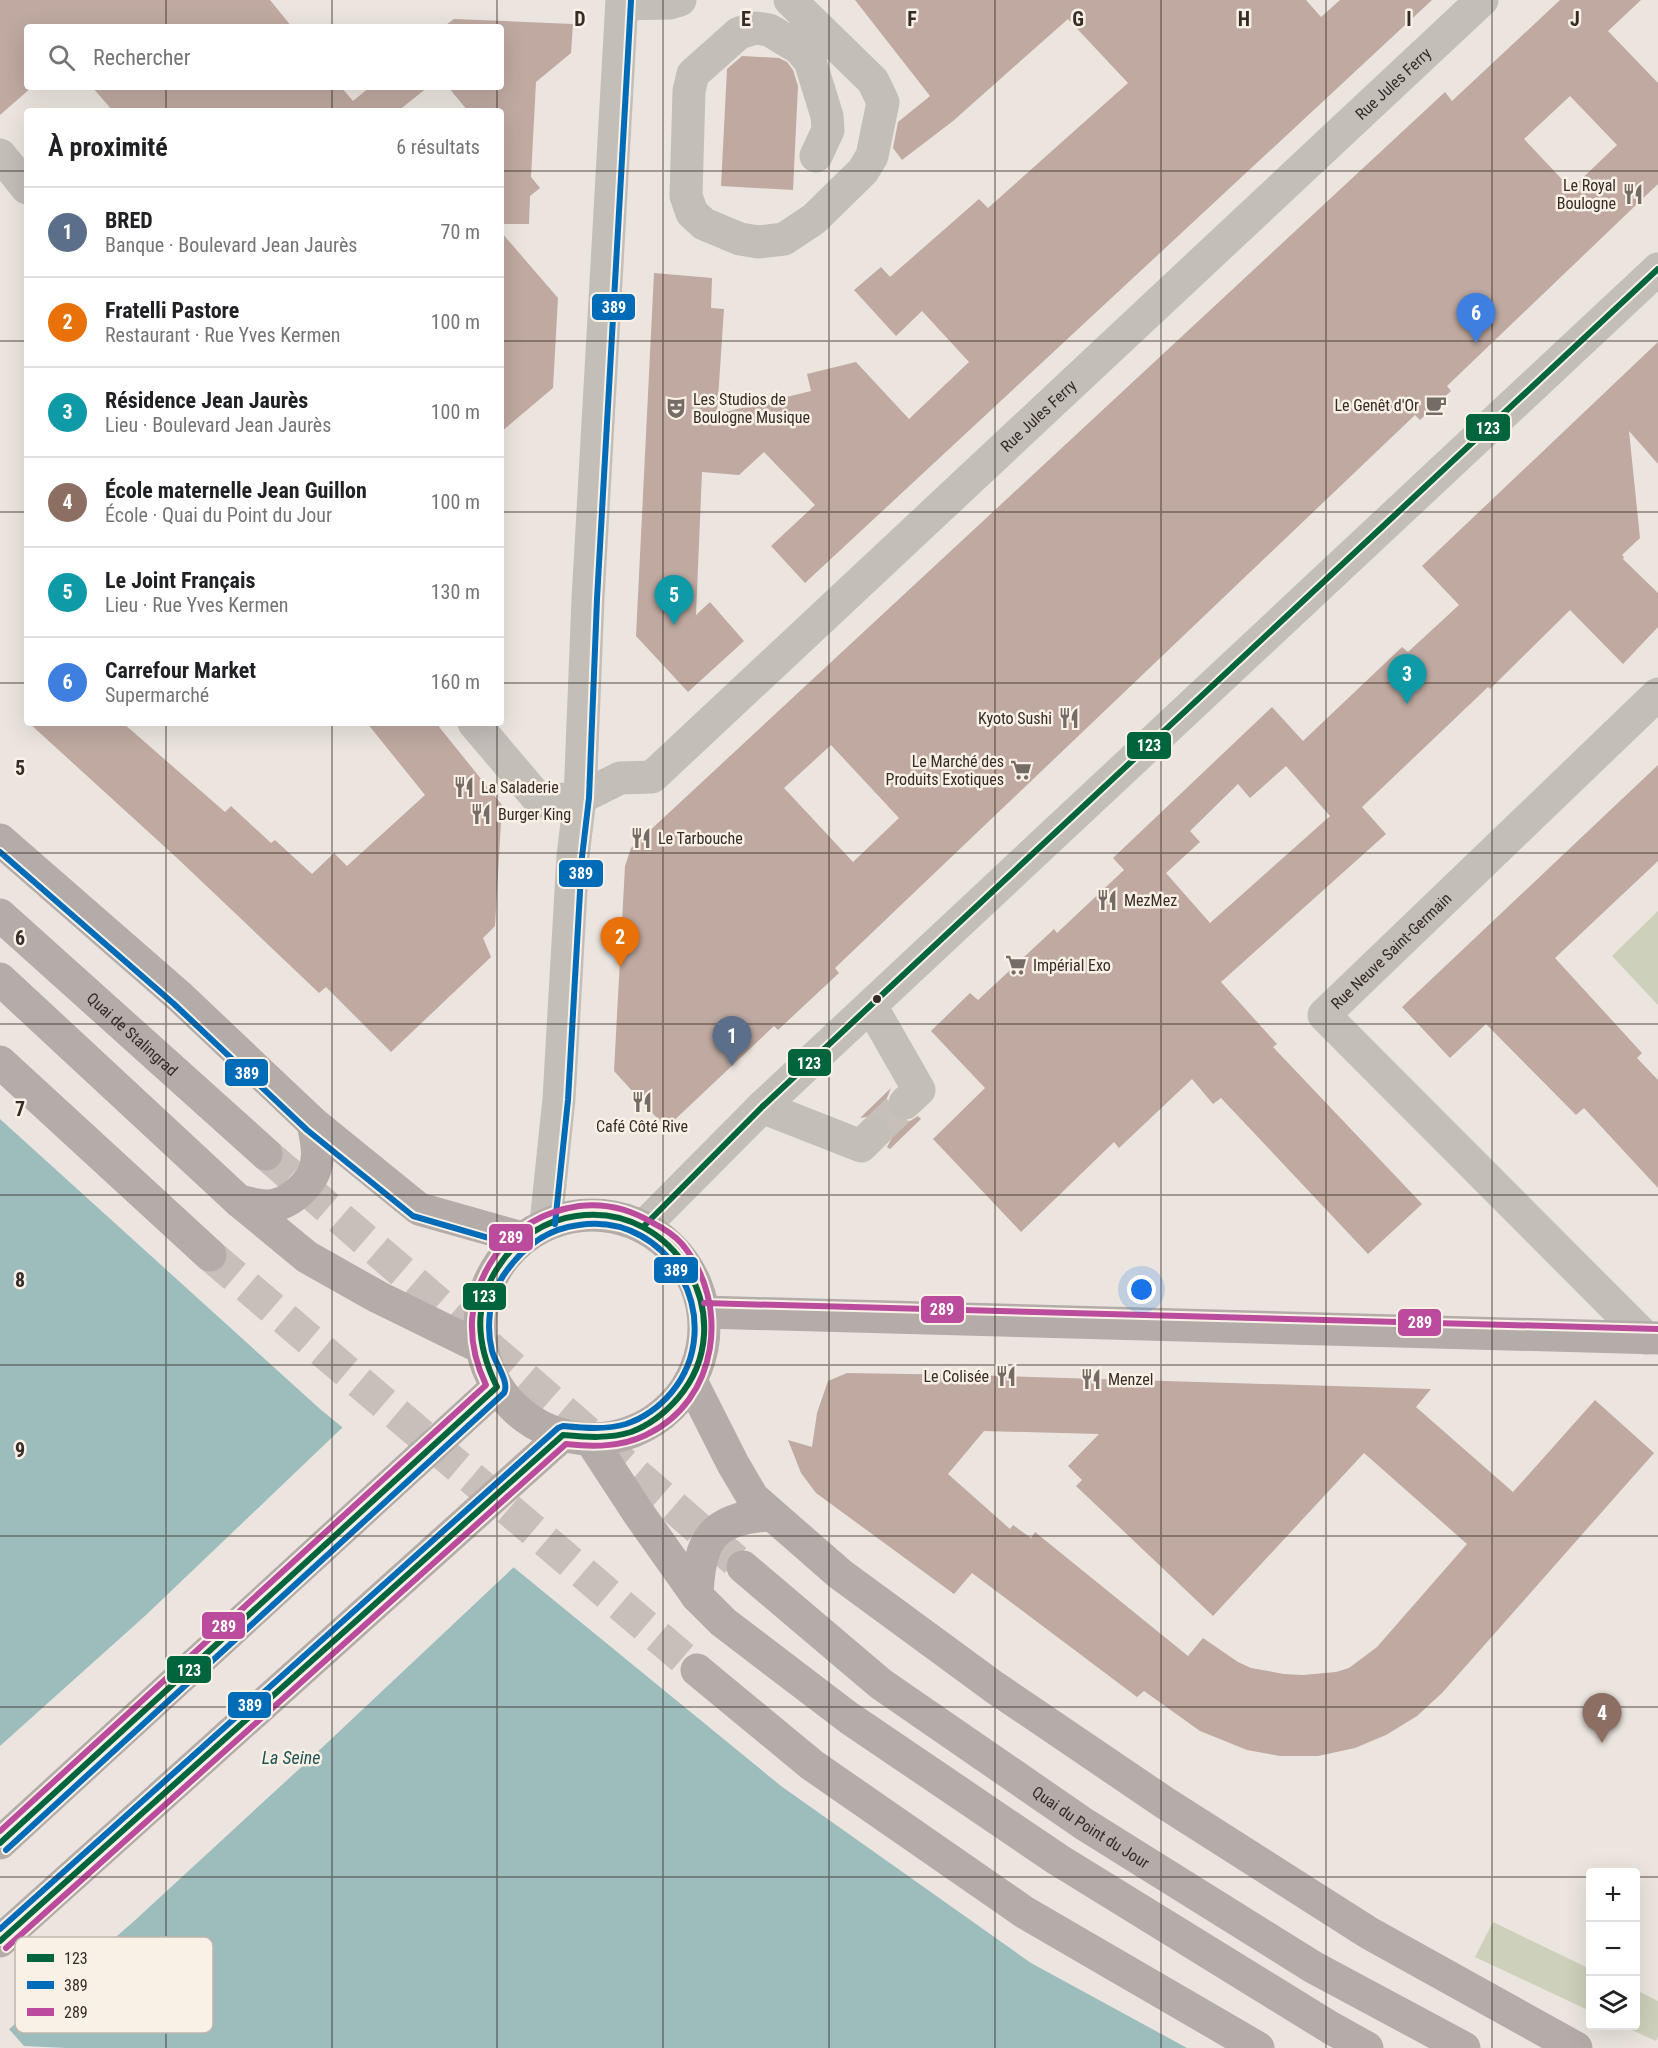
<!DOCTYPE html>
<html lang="fr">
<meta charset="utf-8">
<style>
:root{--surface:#fff;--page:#f6f6f6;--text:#202124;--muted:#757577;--line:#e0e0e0;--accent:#756c67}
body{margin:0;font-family:"Roboto Condensed",sans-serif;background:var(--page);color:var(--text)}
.controls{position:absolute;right:18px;bottom:18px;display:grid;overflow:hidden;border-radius:6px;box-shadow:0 6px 24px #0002}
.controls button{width:54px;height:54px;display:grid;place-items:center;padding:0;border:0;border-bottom:2px solid var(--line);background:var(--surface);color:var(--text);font:30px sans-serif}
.you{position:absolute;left:1142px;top:1290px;width:21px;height:21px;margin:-15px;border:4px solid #fff;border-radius:50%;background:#1a73e8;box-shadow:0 0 0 9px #1a73e833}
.badge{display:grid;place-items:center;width:39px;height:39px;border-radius:50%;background:var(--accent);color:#fff;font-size:20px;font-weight:700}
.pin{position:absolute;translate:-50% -50px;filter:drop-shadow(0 2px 3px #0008)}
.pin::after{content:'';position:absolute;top:32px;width:21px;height:18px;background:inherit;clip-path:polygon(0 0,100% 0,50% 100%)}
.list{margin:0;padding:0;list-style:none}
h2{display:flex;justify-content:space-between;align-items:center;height:78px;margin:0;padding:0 24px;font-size:26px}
h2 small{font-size:20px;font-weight:400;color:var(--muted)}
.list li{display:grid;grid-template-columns:39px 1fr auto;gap:18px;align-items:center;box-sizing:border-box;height:90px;padding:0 24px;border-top:2px solid var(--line)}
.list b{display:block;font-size:22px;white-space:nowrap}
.list p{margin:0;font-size:20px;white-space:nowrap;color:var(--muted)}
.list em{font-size:20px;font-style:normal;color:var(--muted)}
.icon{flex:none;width:33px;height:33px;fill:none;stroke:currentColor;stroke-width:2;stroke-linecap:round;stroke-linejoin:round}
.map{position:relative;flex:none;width:1658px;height:2048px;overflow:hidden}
.search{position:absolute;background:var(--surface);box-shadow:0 6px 24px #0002;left:24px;top:24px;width:480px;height:66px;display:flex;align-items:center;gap:15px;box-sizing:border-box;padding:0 21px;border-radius:6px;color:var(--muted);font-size:22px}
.panel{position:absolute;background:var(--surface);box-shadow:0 6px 24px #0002;left:24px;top:108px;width:480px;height:618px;border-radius:6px}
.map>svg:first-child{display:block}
.green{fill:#cdd0ba}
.water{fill:#9cbdbc}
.pier{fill:#ece5df}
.building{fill:#bfa9a1;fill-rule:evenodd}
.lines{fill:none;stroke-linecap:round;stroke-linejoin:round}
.minor-tunnel{stroke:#c7c0ba;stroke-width:33;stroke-dasharray:33 16;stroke-linecap:butt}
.major-tunnel{stroke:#c7c0ba;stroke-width:33;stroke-dasharray:33 16;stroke-linecap:butt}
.minor{stroke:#c4beb9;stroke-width:33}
.major{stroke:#b3aca8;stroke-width:33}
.bus-1-casing{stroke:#f9f0e6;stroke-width:10}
.bus-2-casing{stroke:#f9f0e6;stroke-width:10}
.bus-3-casing{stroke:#f9f0e6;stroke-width:10}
.bus-1{stroke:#00643c;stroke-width:6}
.bus-2{stroke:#006cb8;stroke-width:6}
.bus-3{stroke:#bb4b9c;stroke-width:6}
.grid{fill:none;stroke:#352b27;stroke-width:1.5;stroke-opacity:0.55}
.bus-dot{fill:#352b27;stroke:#f9f0e6;stroke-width:2}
.labels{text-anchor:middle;stroke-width:5;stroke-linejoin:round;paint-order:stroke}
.street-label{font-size:16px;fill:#352b27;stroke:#f9f0e6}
.poi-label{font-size:16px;fill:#352b27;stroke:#f9f0e6;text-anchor:start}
.water-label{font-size:18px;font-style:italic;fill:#1e5355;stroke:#f9f0e6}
.key{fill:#f9f0e6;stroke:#beb5ad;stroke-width:1.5}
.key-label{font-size:16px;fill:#352b27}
.grid-label{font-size:20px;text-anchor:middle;font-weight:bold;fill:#352b27;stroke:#f9f0e6;stroke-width:5;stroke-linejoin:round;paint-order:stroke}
.line-badge{stroke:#f9f0e6;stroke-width:2}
.badge-label{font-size:16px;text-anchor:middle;font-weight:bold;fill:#fff}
</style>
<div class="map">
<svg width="1658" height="2048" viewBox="0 0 1658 2048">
<rect width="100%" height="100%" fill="#ece5df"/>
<g class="green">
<path d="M 1658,911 L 1658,1005 L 1612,956 Z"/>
<path d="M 1493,1922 L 1590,1969 L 1590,2011 L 1475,1957 Z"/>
<path d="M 1636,1990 L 1658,2001 L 1658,2036 L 1656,2041 L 1623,2026 L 1636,2026 Z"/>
</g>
<path class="water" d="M 0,1119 L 320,1409 L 781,1786 L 1031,1963 L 1187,2048 L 67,2048 L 24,2046 L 0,2019 Z"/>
<path class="pier" d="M 345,1425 L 516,1565 L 310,1759 L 132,1923 L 7,2031 L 0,2023 L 0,1746 L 146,1615 Z"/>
<g class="building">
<path d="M 0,0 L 270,0 L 292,27 L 27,27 L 27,87 L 32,87 L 0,115 Z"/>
<path d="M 855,0 L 1306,0 L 1321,17 L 1340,0 L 1432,0 L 805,583 L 771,546 L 815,505 L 764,452 L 739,475 L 702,472 L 696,615 L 710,602 L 744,641 L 688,692 L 636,636 L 654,273 L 712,278 L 711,308 L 724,309 L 717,414 L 811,391 L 807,374 L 856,362 L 909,419 L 969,362 L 922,311 L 896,336 L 854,290 L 881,267 L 890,277 L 979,199 L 988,208 L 1128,83 L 1068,19 L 953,121 L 902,160 L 893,148 L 898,122 L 930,96 Z"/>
<path d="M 1560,0 L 1641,0 L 1608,31 L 1658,83 L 1658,184 L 1447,386 L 1451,391 L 1420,420 L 1415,415 L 835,968 L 839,973 L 778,1030 L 774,1026 L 666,1128 L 614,1071 L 625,866 L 631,848 L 1445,92 L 1452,101 ZM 1570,96 L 1617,145 L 1571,189 L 1524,139 ZM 831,745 L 899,818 L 853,862 L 784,788 Z"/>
<path d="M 454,19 L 573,24 L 571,53 L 536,82 L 531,177 L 540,188 L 530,196 L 529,224 L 501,224 L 501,111 L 468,111 L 448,87 L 501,87 L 501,27 L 443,27 Z"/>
<path d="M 742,56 L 779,58 L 787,62 L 793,70 L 798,86 L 793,190 L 721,186 L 727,69 Z"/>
<path d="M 92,87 L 341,87 L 353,101 L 370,87 L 428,87 L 398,111 L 113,111 Z"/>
<path d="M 501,232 L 558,298 L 553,388 L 501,432 Z"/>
<path d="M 1658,342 L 1658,464 L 1629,431 L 1640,538 L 1622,555 L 1624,557 L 1623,559 L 1658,593 L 1658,627 L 1623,664 L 1570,610 L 1490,689 L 1488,687 L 1362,807 L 1386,834 L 1221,982 L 1277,1044 L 1273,1047 L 1422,1204 L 1368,1254 L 1221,1098 L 1213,1104 L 1192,1079 L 1119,1148 L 1114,1142 L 1021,1232 L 933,1139 L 985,1088 L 931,1031 L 970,993 L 978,1000 L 1054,929 L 1057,933 L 1124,870 L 1113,858 L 1272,707 L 1303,741 L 1402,647 L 1408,652 L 1459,605 L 1422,566 ZM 1286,766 L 1330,816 L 1210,923 L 1166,873 L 1200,842 L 1190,831 L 1238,784 L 1250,798 Z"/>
<path d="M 29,723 L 123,723 L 225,812 L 231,806 L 271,843 L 275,840 L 312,874 L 334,853 L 347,866 L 425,795 L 367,723 L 436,723 L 502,805 L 495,926 L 483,938 L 491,957 L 391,1052 L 326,987 L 319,993 L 177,858 Z"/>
<path d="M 1658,765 L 1658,861 L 1555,958 L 1642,1053 L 1637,1058 L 1658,1080 L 1658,1188 L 1584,1108 L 1576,1115 L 1486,1024 L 1450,1058 L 1402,1007 Z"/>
<path d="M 891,1088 L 887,1098 L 887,1107 L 892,1116 L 900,1121 L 910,1121 L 918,1116 L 921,1119 L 890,1149 L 887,1147 L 892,1138 L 892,1129 L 888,1120 L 878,1115 L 860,1118 Z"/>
<path d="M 847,1373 L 969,1375 L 1431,1389 L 1416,1407 L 1513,1492 L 1595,1400 L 1654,1453 L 1442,1693 L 1417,1716 L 1386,1735 L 1355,1748 L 1318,1756 L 1280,1756 L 1247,1750 L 1200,1731 L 1144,1691 L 1137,1697 L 972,1573 L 954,1594 L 816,1493 L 801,1473 L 788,1440 L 812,1447 L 817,1413 L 828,1381 ZM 984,1431 L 1099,1434 L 1068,1466 L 1082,1480 L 1076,1486 L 1213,1616 L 1364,1453 L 1467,1544 L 1377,1647 L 1349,1668 L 1336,1672 L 1303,1675 L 1284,1674 L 1251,1668 L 1238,1662 L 1203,1638 L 1188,1656 L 1035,1532 L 1031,1538 L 1013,1525 L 1010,1529 L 948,1474 Z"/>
</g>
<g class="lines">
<path class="minor-tunnel" d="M 874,1133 L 905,1103"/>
<g class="major-tunnel">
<path d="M 266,1154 L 743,1567"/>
<path d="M 210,1255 L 697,1670"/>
</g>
<g class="minor">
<path d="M 790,0 L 873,81 L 883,102 L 872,156 L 863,171 L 814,219 L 784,239 L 758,242 L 740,239 L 704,224 L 692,213 L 686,196 L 689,91 L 693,74 L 739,33 L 756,28 L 769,30 L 799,48 L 810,61 L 827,116 L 828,130 L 816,156"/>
<path d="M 622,4 L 670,3 L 680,0"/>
<path d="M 0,155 L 27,188"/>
<path id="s1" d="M 474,723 L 540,801 L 580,798 L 620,778 L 652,777 L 1482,0"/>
<path d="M 871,1006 L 919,1090 L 905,1103"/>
<path d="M 762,1107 L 861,1146 L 874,1133"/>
<path d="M 546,1223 L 559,1099 L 573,856 L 580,798 L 588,599 L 622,0"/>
<path d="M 644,1226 L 762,1107 L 1658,269"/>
<path id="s2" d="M 1646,1338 L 1324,1015 L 1658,694"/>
</g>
<g class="major">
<path d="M 0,840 L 180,997 L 313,1123 L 419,1209 L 522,1238"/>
<path id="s3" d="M 0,915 L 266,1154"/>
<path d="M 0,979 L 239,1201 L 307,1257 L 378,1297 L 482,1348"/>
<path d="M 0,1062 L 210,1255"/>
<path d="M 239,1201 C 248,1203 259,1206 268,1206 C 290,1205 315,1182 317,1160 C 319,1148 315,1134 313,1123"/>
<circle cx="592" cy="1327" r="112"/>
<path d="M 704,1312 L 1658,1338"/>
<path d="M 691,1381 L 733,1464 L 753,1498 L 840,1574 L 994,1687 L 1165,1803 L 1369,1933 L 1576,2048"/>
<path d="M 590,1439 L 639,1514 L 697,1596 L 723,1622 L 849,1718 L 1057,1859 L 1331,2028 L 1367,2048"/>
<path id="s4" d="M 743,1567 L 881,1684 L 1084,1824 L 1313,1967 L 1464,2048"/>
<path d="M 697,1596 C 699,1540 711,1518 770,1515"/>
<path d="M 697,1670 L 812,1765 L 1024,1912 L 1258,2048"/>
<path d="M 0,1843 L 497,1387"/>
<path d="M 0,1941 L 563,1435"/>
</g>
<defs>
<g id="bus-1">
<path d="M 644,1226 L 762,1107 L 1658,269"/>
<path d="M 0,1843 L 497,1387 C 476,1344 472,1303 501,1263 C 518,1238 546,1220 576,1216 C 676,1201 744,1321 678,1398 C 665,1413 650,1425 631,1432 C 609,1439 586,1437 563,1435 L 0,1941"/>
</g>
<g id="bus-2">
<path d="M 0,852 L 174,1004 L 307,1130 L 413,1216 L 520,1247"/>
<path d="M 555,1224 L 568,1100 L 582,857 L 589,798 L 597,599 L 631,1"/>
<path d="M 0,1929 L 558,1428 L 563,1426 C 584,1428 606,1430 626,1424 C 644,1418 659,1407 671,1393 C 730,1323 671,1211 579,1225 C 546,1229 521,1249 503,1276 C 489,1297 486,1327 492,1351 C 495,1363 510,1382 504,1393 L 6,1850"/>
</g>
<g id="bus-3">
<path d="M 704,1303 L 1658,1329"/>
<path d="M 0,1831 L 486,1385 C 465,1341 467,1296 495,1256 C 514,1228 545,1211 579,1206 C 605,1203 630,1209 653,1223 C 663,1228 674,1235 682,1244 C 731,1303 719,1401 646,1435 C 621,1447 594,1447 566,1444 L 6,1948"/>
</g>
</defs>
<use href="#bus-1" class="bus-1-casing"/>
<use href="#bus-2" class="bus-2-casing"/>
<use href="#bus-3" class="bus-3-casing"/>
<use href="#bus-1" class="bus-1"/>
<use href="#bus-2" class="bus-2"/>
<use href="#bus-3" class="bus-3"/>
</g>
<path class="grid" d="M 166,0 L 166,27M 332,0 L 332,27M 497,0 L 497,27M 663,0 L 663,2048M 829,0 L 829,2048M 995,0 L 995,2048M 1161,0 L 1161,2048M 1326,0 L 1326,2048M 1492,0 L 1492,2048M 166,87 L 166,111M 332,87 L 332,111M 497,87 L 497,111M 0,171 L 27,171M 501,171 L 1658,171M 0,341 L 27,341M 501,341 L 1658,341M 0,512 L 27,512M 501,512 L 1658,512M 0,683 L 27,683M 501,683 L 1658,683M 166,723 L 166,2048M 332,723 L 332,2048M 497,723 L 497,2048M 0,853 L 1658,853M 0,1024 L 1658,1024M 0,1195 L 1658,1195M 0,1365 L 1658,1365M 0,1536 L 1658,1536M 0,1707 L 1658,1707M 0,1877 L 1590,1877M 1636,1877 L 1658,1877"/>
<defs>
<symbol id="restaurant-bare" viewBox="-9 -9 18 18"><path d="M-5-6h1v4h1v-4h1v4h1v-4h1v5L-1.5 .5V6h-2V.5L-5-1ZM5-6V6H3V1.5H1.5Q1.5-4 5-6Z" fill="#756c67" stroke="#f9f0e6" stroke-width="2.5" paint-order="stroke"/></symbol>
<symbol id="cafe-bare" viewBox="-9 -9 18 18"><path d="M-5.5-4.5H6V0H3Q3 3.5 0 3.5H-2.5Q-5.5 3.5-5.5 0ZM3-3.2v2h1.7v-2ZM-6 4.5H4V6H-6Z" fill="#756c67" stroke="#f9f0e6" stroke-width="2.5" paint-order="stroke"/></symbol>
<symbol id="theatre-bare" viewBox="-9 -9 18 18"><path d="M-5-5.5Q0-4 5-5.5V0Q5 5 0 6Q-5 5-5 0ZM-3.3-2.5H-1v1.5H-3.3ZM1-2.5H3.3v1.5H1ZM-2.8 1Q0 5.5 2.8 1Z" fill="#756c67" stroke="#f9f0e6" stroke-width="2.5" paint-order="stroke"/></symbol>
<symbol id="supermarket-bare" viewBox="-9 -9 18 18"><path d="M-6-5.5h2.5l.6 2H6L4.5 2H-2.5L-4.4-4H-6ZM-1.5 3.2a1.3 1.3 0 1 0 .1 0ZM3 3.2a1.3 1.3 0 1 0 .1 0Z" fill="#756c67" stroke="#f9f0e6" stroke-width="2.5" paint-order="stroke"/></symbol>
</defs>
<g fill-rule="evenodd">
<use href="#restaurant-bare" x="1618" y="179" width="30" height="30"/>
<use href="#cafe-bare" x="1421" y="390" width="30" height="30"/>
<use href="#theatre-bare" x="661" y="393" width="30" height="30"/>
<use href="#restaurant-bare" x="1054" y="703" width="30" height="30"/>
<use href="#supermarket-bare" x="1006" y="755" width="30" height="30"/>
<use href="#restaurant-bare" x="449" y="772" width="30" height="30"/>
<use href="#restaurant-bare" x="466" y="799" width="30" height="30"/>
<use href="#restaurant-bare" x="626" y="823" width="30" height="30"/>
<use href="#restaurant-bare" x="1092" y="885" width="30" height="30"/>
<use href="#supermarket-bare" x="1001" y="950" width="30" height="30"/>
<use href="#restaurant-bare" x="627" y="1087" width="30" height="30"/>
<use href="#restaurant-bare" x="991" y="1361" width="30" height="30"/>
<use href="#restaurant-bare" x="1076" y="1364" width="30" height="30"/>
</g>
<circle class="bus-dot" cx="877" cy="999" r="5"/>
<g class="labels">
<g class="street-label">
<text dy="6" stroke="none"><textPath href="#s1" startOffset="1234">Rue Jules Ferry</textPath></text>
<text dy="6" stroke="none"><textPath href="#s1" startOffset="748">Rue Jules Ferry</textPath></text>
<text dy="6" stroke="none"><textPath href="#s2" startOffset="549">Rue Neuve Saint-Germain</textPath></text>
<text dy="6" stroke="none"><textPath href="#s3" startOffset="178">Quai de Stalingrad</textPath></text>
<text dy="6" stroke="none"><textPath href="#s4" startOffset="435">Quai du Point du Jour</textPath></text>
</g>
<g class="poi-label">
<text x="1616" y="191" text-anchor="end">Le Royal<tspan x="1616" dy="18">Boulogne</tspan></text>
<text x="693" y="405">Les Studios de<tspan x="693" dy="18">Boulogne Musique</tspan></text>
<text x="1419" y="411" text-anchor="end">Le Genêt d'Or</text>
<text x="1052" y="724" text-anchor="end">Kyoto Sushi</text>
<text x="1004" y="767" text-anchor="end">Le Marché des<tspan x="1004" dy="18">Produits Exotiques</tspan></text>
<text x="481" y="793">La Saladerie</text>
<text x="498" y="820">Burger King</text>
<text x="658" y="844">Le Tarbouche</text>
<text x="1124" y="906">MezMez</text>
<text x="1033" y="971">Impérial Exo</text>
<text x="642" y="1132" text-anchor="middle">Café Côté Rive</text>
<text x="989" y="1382" text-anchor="end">Le Colisée</text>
<text x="1108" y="1385">Menzel</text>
</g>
<g class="water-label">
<text x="291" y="1764">La Seine</text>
</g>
</g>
<rect x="15" y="1937" width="198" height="96" rx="9" class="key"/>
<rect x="27" y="1954" width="27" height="8" fill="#00643c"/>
<rect x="27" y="1981" width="27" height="8" fill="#006cb8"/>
<rect x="27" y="2008" width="27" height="8" fill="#bb4b9c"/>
<g class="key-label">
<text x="64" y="1964">123</text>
<text x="64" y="1991">389</text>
<text x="64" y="2018">289</text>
</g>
<g class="grid-label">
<text x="580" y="26">D</text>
<text x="746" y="26">E</text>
<text x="912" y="26">F</text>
<text x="1078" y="26">G</text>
<text x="1244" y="26">H</text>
<text x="1409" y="26">I</text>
<text x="1575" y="26">J</text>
<text x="20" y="775">5</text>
<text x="20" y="945">6</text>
<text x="20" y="1116">7</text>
<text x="20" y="1287">8</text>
<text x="20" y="1457">9</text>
</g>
<g class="line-badge">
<rect x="591" y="293" width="45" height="28" rx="6" fill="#006cb8"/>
<rect x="1465" y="413" width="46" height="29" rx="6" fill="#00643c"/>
<rect x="1126" y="731" width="46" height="29" rx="6" fill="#00643c"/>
<rect x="558" y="859" width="46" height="29" rx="6" fill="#006cb8"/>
<rect x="787" y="1048" width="45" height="29" rx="6" fill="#00643c"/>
<rect x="224" y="1058" width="45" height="29" rx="6" fill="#006cb8"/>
<rect x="488" y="1223" width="46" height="29" rx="6" fill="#bb4b9c"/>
<rect x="653" y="1256" width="46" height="28" rx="6" fill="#006cb8"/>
<rect x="462" y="1282" width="45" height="29" rx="6" fill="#00643c"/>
<rect x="920" y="1295" width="45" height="29" rx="6" fill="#bb4b9c"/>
<rect x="1397" y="1308" width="45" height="29" rx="6" fill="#bb4b9c"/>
<rect x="201" y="1611" width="45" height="29" rx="6" fill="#bb4b9c"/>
<rect x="166" y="1655" width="46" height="29" rx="6" fill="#00643c"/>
<rect x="227" y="1691" width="45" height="28" rx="6" fill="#006cb8"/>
</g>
<g class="badge-label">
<text x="614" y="313">389</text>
<text x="1488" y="434">123</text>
<text x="1149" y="751">123</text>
<text x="581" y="879">389</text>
<text x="809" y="1069">123</text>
<text x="247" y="1079">389</text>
<text x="511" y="1243">289</text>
<text x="676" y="1276">389</text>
<text x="484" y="1302">123</text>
<text x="942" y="1315">289</text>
<text x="1420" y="1328">289</text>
<text x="224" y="1632">289</text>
<text x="189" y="1676">123</text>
<text x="250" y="1711">389</text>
</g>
</svg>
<div class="controls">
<button>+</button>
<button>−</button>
<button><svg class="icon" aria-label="layers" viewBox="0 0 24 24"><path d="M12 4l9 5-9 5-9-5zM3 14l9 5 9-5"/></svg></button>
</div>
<div class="you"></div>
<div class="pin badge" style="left:732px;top:1066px;background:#5c6f8a">1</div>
<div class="pin badge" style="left:620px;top:967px;background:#e8710a">2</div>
<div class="pin badge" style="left:1407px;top:704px;background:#0f9aa8">3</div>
<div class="pin badge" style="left:1602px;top:1743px;background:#8d6e63">4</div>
<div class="pin badge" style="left:674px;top:625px;background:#0f9aa8">5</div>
<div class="pin badge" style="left:1476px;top:343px;background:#3f7fe0">6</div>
<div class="search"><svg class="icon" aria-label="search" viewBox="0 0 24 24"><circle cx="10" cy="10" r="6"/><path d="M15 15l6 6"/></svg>Rechercher</div>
<section class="panel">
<h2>À proximité<small>6 résultats</small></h2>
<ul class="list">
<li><span class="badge" style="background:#5c6f8a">1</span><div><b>BRED</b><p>Banque · Boulevard Jean Jaurès</p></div><em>70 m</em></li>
<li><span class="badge" style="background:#e8710a">2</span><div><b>Fratelli Pastore</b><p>Restaurant · Rue Yves Kermen</p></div><em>100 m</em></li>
<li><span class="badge" style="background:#0f9aa8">3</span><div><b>Résidence Jean Jaurès</b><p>Lieu · Boulevard Jean Jaurès</p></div><em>100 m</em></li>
<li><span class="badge" style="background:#8d6e63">4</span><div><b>École maternelle Jean Guillon</b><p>École · Quai du Point du Jour</p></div><em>100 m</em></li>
<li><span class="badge" style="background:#0f9aa8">5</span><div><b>Le Joint Français</b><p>Lieu · Rue Yves Kermen</p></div><em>130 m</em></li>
<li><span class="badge" style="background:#3f7fe0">6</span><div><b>Carrefour Market</b><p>Supermarché</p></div><em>160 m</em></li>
</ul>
</section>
</div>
